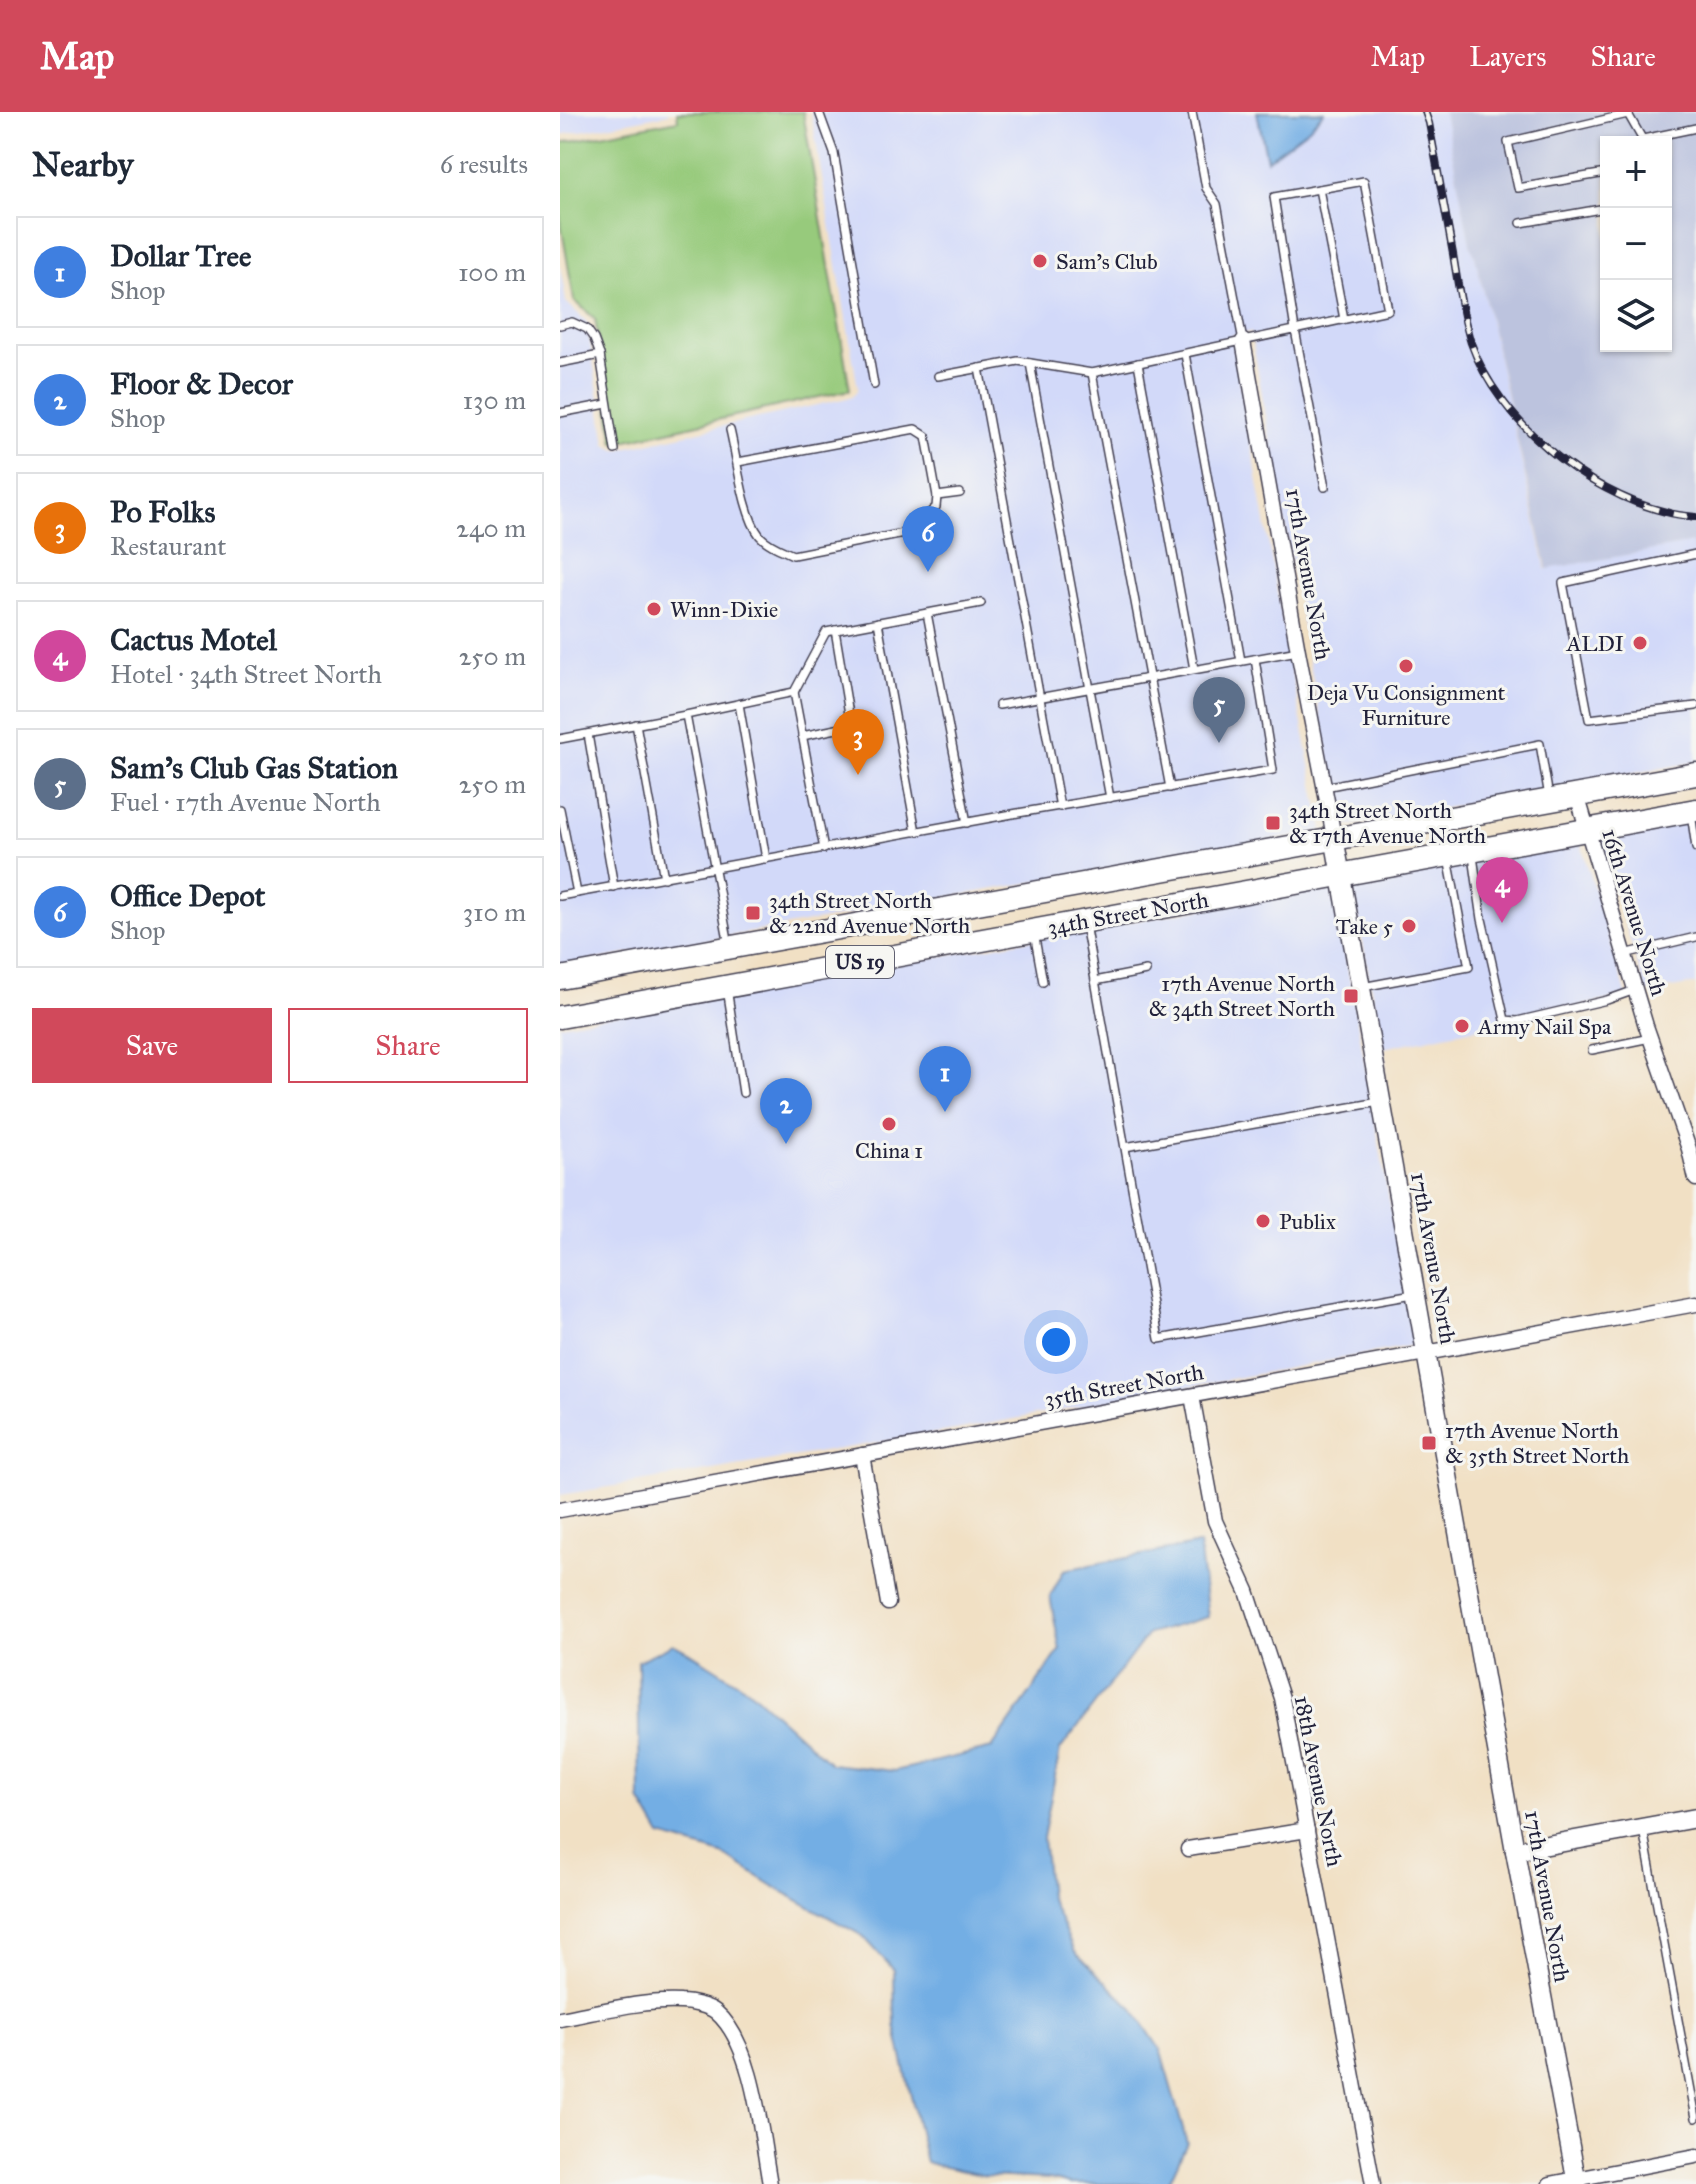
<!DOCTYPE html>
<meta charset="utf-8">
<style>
:root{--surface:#fff;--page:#f2f2f3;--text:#1f2937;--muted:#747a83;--line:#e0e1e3;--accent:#d1495b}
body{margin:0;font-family:"IM FELL Great Primer",serif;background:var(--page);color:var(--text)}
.controls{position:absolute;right:24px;top:24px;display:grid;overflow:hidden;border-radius:0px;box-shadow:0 2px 6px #0004}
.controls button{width:72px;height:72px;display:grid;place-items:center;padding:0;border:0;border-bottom:2px solid var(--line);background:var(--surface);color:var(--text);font:40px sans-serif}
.you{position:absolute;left:496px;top:1230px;width:28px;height:28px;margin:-20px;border:6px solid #fff;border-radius:50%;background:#1a73e8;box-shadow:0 0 0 12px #1a73e833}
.badge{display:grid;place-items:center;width:52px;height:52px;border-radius:50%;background:var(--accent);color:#fff;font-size:26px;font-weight:700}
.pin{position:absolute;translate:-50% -66px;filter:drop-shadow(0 2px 4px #0008)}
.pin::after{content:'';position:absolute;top:42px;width:28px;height:24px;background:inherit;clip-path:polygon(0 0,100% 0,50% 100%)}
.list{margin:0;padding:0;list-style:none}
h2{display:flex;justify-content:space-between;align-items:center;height:104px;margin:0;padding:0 32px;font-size:34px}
h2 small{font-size:26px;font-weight:400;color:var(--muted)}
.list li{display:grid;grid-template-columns:52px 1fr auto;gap:24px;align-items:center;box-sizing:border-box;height:112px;margin:0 16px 16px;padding:0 16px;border:2px solid var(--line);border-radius:0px}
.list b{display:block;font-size:30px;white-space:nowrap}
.list p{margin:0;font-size:26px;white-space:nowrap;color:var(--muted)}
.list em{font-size:26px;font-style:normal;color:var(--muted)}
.actions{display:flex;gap:16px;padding:24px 32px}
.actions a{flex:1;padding:18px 0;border:2px solid var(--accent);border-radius:0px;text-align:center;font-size:28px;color:var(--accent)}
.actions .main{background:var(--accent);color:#fff}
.icon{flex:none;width:44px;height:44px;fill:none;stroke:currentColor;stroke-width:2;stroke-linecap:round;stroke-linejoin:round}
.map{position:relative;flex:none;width:1136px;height:2072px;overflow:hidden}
header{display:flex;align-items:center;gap:48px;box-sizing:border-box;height:112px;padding:0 40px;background:var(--accent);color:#fff}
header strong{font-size:38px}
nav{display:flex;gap:44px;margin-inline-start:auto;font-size:28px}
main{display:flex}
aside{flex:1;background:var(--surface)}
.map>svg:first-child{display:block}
.built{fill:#d2d9f9}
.industrial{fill:#bcc3de;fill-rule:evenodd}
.green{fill:#97ca7b;stroke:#5c765b;stroke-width:2}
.water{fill:#73aee4;stroke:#4a6890;stroke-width:2}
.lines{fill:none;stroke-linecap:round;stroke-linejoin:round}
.service-casing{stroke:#413e50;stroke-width:10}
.minor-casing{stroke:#413e50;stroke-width:17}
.tertiary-casing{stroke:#413e50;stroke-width:21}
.trunk-casing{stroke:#413e50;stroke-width:25}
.service{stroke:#fff;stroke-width:7}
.minor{stroke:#fff;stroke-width:14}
.tertiary{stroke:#fff;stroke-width:18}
.trunk{stroke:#fff;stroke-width:22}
.rail-casing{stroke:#22223b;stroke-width:8}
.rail{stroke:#f6f6f2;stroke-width:5;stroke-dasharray:15;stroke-linecap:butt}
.poi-dot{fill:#d1495b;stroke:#f6f6f2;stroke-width:3}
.labels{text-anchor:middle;stroke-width:6;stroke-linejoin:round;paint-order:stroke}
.shield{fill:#f6f6f2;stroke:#626272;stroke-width:2}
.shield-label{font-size:20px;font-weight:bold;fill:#22223b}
.poi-label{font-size:22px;fill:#22223b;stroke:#f6f6f2;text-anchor:start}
.street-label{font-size:22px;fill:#22223b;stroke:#f6f6f2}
</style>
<header>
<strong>Map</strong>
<nav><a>Map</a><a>Layers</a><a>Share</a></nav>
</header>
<main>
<aside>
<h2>Nearby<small>6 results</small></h2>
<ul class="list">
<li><span class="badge" style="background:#3f7fe0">1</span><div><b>Dollar Tree</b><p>Shop</p></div><em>100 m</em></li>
<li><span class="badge" style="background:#3f7fe0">2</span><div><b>Floor &amp; Decor</b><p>Shop</p></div><em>130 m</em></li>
<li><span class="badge" style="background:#e8710a">3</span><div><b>Po Folks</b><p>Restaurant</p></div><em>240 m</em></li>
<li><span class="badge" style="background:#d1479c">4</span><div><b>Cactus Motel</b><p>Hotel · 34th Street North</p></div><em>250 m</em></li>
<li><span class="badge" style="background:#5c6f8a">5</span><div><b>Sam's Club Gas Station</b><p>Fuel · 17th Avenue North</p></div><em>250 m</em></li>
<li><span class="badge" style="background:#3f7fe0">6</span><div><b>Office Depot</b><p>Shop</p></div><em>310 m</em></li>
</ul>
<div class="actions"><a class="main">Save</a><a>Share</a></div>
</aside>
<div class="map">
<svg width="1136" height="2072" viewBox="0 0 1136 2072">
<rect width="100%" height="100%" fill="#f6f6f2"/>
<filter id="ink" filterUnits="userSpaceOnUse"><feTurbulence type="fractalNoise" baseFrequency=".0125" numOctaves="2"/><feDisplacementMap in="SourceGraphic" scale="16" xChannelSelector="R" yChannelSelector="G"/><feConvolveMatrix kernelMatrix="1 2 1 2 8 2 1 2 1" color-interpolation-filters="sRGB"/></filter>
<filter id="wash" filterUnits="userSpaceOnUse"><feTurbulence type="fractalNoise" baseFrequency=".006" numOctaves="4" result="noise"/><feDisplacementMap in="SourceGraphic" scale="32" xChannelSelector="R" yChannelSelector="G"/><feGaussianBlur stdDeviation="1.8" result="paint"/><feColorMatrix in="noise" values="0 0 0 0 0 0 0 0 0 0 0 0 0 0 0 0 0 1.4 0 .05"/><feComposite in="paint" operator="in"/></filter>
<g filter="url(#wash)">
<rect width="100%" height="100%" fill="#f1e0c4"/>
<g class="built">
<path d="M 0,0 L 108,0 L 109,2 L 0,23 Z"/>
<path d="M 251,0 L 697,0 L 707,48 L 749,16 L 764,0 L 884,0 L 911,136 L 915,143 L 986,457 L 1132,431 L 1136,450 L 1136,650 L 782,715 L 747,538 L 691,220 L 672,223 L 728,541 L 763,719 L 0,854 L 0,154 L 6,190 L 27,210 L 46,332 L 56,338 L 292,285 L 298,277 Z"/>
<path d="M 1136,708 L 1136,872 L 1086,880 L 1039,725 Z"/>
<path d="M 1020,729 L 1067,884 L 824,936 L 827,966 L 792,770 Z"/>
<path d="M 773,773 L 855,1233 L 395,1318 L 0,1383 L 0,913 Z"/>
</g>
<path class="industrial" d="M 884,0 L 1136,0 L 1136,450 L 1132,431 L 987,457 L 915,143 L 911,136 ZM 1046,30 L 1106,30 L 1106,234 L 1046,234 Z"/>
<path class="green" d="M 117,0 L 243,0 L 290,278 L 54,331 L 35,207 L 14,188 L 0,106 L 0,31 L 118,8 Z"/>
<g class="water">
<path d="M 697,0 L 764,0 L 749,16 L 707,48 Z"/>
<path d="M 639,1432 L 648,1505 L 588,1522 L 500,1638 L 483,1726 L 489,1784 L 514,1839 L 573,1897 L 600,1937 L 627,2031 L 608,2072 L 510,2072 L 490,2067 L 426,2064 L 366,2051 L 335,1913 L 334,1858 L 303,1824 L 223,1780 L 162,1742 L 101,1724 L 80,1688 L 78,1549 L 113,1532 L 134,1543 L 189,1578 L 271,1652 L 335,1659 L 432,1636 L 500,1538 L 490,1485 L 504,1458 Z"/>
</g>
</g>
<g filter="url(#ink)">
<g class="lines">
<defs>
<g id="service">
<path d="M 259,0 L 274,41 L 314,273"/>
<path d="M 632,0 L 646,76 L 657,92 L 683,229"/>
<path d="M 1083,27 L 1136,16"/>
<path d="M 1046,61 L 958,76 L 948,30 L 1068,2 L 1084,30"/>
<path d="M 759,77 L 784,207"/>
<path d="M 961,111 L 1046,96"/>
<path d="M 0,213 L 12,210 L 27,217 L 34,227 L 40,243 L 55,338"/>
<path d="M 625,242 L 681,549"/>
<path d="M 0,251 L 40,243"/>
<path d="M 470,251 L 550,686"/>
<path d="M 578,251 L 634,557"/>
<path d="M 419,256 L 500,695"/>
<path d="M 532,261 L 610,676"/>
<path d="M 378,264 L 458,249 L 532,261 L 828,198 L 804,69 L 714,85 L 735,218 L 765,375"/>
<path d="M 0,301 L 47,292"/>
<path d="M 170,318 C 177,346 183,403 200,424 C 208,433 222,438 233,443 L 349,420 L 376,395 L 377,384 L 366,324 L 355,317 L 178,350"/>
<path d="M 377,384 L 400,381"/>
<path d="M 1136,442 L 1003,471 L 1029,607 L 1136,594"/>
<path d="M 367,501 L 407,711"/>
<path d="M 318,510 L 356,720"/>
<path d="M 234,580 L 264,737"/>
<path d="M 179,592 L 206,747"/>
<path d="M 439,593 L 738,539"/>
<path d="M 76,612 L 104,766"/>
<path d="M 28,622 L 54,775"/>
<path d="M 242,624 L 291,614 L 275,518"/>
<path d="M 0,627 L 126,603"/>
<path d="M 765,675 L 980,632 L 989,685"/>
<path d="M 0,697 L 17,781"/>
<path d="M 1131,701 L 1136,736"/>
<path d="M 913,744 L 922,807 L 945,908 L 957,909 L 1047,888 L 1075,878"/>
<path d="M 0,784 L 458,701 L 713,658 L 695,547"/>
<path d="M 525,812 L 599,1227 L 853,1182"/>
<path d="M 474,821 L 483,870"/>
<path d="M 169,833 L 126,603 L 234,580 L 266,520 L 421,491"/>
<path d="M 1064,842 L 1136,825"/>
<path d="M 535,869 L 586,859"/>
<path d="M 802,875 L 909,855 L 888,746"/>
<path d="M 167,876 L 183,981"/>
<path d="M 1032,938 L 1090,926"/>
<path d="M 565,1035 L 819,990"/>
<path d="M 1083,1717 L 1136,2006"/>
</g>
<g id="minor">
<path d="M 683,229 L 738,539 L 774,725"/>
<path d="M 1017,683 L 1086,914 L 1129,1037 L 1136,1067"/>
<path d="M 632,1284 L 655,1409 L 687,1479 L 722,1586 L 813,2072"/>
<path d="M 302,1343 L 328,1491"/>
<path d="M 0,1398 L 1136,1192"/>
<path d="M 628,1737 L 747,1718"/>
<path d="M 0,1907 C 39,1900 81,1888 121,1890 C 130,1890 149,1894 156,1900 C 194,1932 201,2024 210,2072"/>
<path d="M 990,2072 L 1136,2044"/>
</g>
<g id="tertiary">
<path d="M 774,725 L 955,1739 L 1017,2072"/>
<path d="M 955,1739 L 1136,1706"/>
</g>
<g id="trunk">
<path d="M 0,866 L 1136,662"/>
<path d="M 0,905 L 1136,698"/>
</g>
</defs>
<use href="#service" class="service-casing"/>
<use href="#minor" class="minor-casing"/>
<use href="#tertiary" class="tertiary-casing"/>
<use href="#trunk" class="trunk-casing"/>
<use href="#service" class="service"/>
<use href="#minor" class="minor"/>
<use href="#tertiary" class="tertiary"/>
<use href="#trunk" class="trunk"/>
<defs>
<path id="rail" d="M 865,0 L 869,11 C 877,55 885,98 893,142 C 898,172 902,203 911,231 C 938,309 1027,381 1106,400 C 1116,403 1126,404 1136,405"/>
</defs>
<use href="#rail" class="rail-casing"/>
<use href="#rail" class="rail"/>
</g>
</g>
<g class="poi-dot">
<circle cx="480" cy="149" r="8"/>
<circle cx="94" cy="497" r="8"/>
<circle cx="1080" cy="531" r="8"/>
<circle cx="846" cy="554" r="8"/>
<rect x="705" y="703" width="16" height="16" rx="4"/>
<rect x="185" y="793" width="16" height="16" rx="4"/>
<circle cx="849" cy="814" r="8"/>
<rect x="783" y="876" width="16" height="16" rx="4"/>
<circle cx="902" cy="914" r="8"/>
<circle cx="329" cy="1012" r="8"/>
<circle cx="703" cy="1109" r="8"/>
<rect x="861" y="1323" width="16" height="16" rx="4"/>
</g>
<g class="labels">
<rect class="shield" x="266" y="834" width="68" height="32" rx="6"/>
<g class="shield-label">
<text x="300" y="857">US 19</text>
</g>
<g class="poi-label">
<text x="496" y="157">Sam's Club</text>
<text x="110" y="505">Winn-Dixie</text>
<text x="1064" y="539" text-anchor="end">ALDI</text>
<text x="846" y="588" text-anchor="middle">Deja Vu Consignment<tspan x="846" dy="25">Furniture</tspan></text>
<text x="729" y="706">34th Street North<tspan x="729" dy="25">&amp; 17th Avenue North</tspan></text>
<text x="209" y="796">34th Street North<tspan x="209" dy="25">&amp; 22nd Avenue North</tspan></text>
<text x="833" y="822" text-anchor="end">Take 5</text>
<text x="775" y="879" text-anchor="end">17th Avenue North<tspan x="775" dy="25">&amp; 34th Street North</tspan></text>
<text x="918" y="922">Army Nail Spa</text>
<text x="329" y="1046" text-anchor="middle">China 1</text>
<text x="719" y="1117">Publix</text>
<text x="885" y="1326">17th Avenue North<tspan x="885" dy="25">&amp; 35th Street North</tspan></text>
</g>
<g class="street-label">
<text transform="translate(749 462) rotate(80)" y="8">17th Avenue North</text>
<text transform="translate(1075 800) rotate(73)" y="8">16th Avenue North</text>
<text transform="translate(568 801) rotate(-10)" y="8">34th Street North</text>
<text transform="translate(874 1146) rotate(80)" y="8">17th Avenue North</text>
<text transform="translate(564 1273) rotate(-10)" y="8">35th Street North</text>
<text transform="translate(759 1669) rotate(79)" y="8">18th Avenue North</text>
<text transform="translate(988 1784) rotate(80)" y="8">17th Avenue North</text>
</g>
</g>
</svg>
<div class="controls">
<button>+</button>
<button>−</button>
<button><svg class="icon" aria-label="layers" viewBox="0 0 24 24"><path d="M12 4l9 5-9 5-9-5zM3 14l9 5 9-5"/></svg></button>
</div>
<div class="you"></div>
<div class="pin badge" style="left:385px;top:1000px;background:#3f7fe0">1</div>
<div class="pin badge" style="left:226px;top:1032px;background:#3f7fe0">2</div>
<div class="pin badge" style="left:298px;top:663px;background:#e8710a">3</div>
<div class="pin badge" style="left:942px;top:811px;background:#d1479c">4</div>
<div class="pin badge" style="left:659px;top:631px;background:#5c6f8a">5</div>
<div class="pin badge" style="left:368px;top:460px;background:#3f7fe0">6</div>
</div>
</main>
